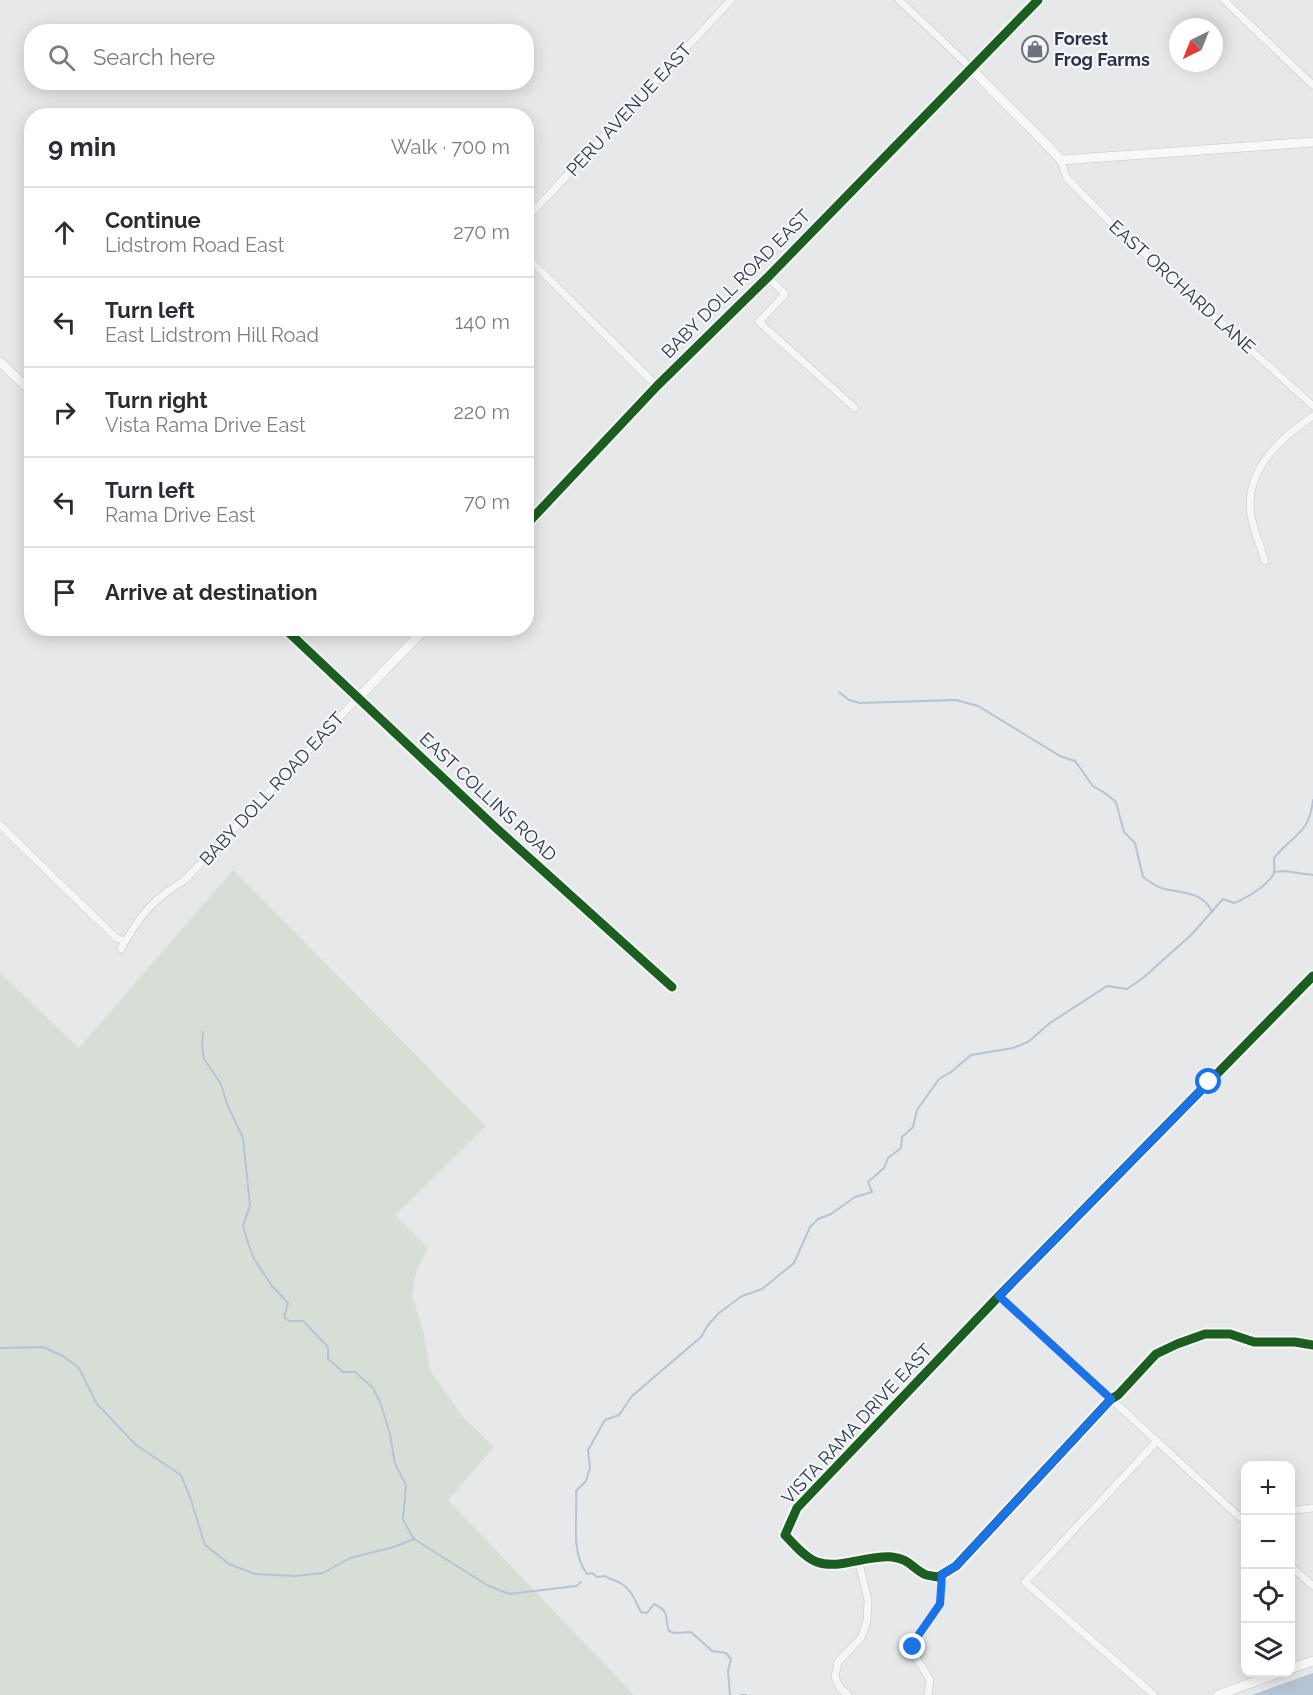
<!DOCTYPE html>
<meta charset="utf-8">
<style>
:root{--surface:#fff;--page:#f2f2f3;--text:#2b2b33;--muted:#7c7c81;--line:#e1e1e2}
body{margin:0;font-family:Raleway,sans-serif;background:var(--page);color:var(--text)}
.controls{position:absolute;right:18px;bottom:18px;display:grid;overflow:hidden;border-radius:12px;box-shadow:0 3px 15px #0003}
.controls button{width:54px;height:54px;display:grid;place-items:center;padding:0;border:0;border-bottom:2px solid var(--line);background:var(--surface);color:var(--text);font:30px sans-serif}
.compass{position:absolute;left:1169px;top:18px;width:54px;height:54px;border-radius:50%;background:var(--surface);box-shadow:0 3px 15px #0003;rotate:223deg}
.stop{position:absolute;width:18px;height:18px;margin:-14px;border:4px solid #1a73e8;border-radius:50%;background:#fff}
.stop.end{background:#1a73e8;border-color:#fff;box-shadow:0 2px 6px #0008}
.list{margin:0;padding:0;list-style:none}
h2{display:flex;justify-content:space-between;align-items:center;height:78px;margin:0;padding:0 24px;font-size:26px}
h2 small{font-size:20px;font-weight:400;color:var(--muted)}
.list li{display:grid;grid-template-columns:39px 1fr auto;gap:18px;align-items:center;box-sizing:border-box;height:90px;padding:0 24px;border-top:2px solid var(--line)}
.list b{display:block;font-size:22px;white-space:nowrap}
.list p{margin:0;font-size:20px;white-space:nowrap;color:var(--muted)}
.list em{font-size:20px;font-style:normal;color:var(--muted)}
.icon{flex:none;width:33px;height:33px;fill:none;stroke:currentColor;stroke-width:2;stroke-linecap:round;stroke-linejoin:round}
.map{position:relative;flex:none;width:1313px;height:1695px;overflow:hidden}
.search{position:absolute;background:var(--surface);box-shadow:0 3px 15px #0003;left:24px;top:24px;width:510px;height:66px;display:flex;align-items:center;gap:15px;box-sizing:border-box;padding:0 21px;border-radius:24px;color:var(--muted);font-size:22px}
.panel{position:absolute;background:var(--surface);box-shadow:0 3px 15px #0003;left:24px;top:108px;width:510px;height:528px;border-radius:24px}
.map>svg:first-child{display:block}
.built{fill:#d4d7dd}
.green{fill:#d6ded6}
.water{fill:#b4c4d5}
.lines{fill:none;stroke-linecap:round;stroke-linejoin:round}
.stream{stroke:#b4c4d5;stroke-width:2}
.street-casing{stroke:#c4c6c8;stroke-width:8}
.secondary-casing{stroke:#c4c6c8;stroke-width:10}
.street{stroke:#f5f6f7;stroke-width:7}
.secondary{stroke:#f8f8f8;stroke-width:9}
.cycleway-casing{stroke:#f4f6f9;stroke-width:13}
.cycleway{stroke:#1b5e20;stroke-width:9}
.route{stroke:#1a73e8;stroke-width:8}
.labels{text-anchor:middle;stroke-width:4.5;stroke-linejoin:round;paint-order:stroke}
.poi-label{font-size:18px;font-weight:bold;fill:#2b3445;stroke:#f4f6f9;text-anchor:start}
.street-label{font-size:18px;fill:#2b3445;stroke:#f4f6f9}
</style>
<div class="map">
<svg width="1313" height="1695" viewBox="0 0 1313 1695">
<rect width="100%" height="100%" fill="#e6e8ea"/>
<path class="built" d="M 1035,38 L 1046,46 L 1034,60 L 1024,52 Z"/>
<path class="green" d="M 233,870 L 486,1126 L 395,1215 L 428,1248 L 416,1272 L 412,1296 L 423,1330 L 430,1370 L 462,1416 L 494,1447 L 448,1500 L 634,1695 L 0,1695 L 0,973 L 79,1048 Z"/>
<path class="water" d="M 1313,1673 L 1313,1695 L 1252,1695 Z"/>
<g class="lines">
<g class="stream">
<path d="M 839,692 L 849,700 L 860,703 L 956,700 L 978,706 L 1060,756 L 1075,761 L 1093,786 L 1105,793 L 1116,802 L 1124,832 L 1135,843 L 1143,877 C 1149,881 1157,888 1165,889 C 1182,893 1204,892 1212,912"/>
<path d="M 1274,872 L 1284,871 L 1313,875"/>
<path d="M 203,1032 L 202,1045 L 204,1059 L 221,1084 L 227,1104 L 243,1138 L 250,1205 L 243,1226 L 248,1243 L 254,1259 L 272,1286 L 288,1303 L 284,1317 L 289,1321 L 303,1321 L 328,1347 L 328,1359 L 343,1372 L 355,1372 L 373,1388 L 380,1402 L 390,1434 L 395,1464 L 406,1485 L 403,1520 L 414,1539 L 487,1585 L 509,1594 L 576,1586 L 581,1582"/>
<path d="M 0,1348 L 43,1347 L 63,1356 L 79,1368 L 97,1404 L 136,1445 L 181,1475 L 191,1500 L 205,1545 L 229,1564 L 255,1574 L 295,1576 L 323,1573 L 350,1558 L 394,1547 L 414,1539"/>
<path d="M 730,1695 L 728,1671 L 731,1659 L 726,1653 L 712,1651 L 691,1632 L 674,1633 L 669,1631 C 664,1617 671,1612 654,1604 L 647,1613 L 641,1612 C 636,1603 632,1590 622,1584 C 616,1580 611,1580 605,1576 L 597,1577 L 592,1573 L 587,1574 C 570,1551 578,1519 576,1491 L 586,1481 L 590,1468 L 588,1450 L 605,1420 L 619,1415 L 632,1396 L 701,1337 L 708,1325 L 719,1313 L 742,1296 L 762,1289 L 794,1263 L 810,1227 L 818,1219 L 831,1214 L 855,1197 L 872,1192 L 868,1182 L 884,1168 L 888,1158 L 901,1148 L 902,1137 L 913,1127 L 917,1110 L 939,1079 L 951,1072 L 971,1055 L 1013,1048 L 1028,1042 L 1050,1023 L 1107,986 L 1127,989 L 1143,978 L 1191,935 L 1223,899 L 1234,903 C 1245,899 1269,885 1274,873 C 1275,869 1274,862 1274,858 C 1293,834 1309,835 1313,800"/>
<path d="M 741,1695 L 746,1695"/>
</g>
<defs>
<g id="street">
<path d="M 899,0 L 971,68"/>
<path d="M 1224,0 L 1313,85"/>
<path d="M 1061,160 L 1066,177 L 1111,223 L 1313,406"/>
<path d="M 526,219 L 731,0"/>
<path d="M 526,256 L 657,386"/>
<path d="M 768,277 L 785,294 L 759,322 L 855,408"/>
<path d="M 1265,561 C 1260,544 1251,526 1250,507 C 1249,466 1282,437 1313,416"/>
<path d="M 0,825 L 106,928 L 116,938 L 125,941"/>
<path d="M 121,949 C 139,916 153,899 185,880 L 358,698 L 496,828 L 672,987"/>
<path d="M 1313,976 L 999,1296 L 797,1508 L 785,1535 C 794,1544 805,1558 817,1562 C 838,1570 867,1555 892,1557 C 909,1559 911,1567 924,1574 C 928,1576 934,1576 938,1577 L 956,1566 L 1111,1399 L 1118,1395 L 1156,1354 L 1177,1344 L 1205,1334 L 1230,1334 L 1254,1342 L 1295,1342 L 1313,1345"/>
<path d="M 999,1296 L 1246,1523"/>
<path d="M 1290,1513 L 1295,1510 L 1313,1508"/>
<path d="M 1290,1565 L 1313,1586"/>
<path d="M 848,1695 L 840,1688 L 835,1677 L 838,1662 L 861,1638 L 867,1621 L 868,1600 L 858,1559"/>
<path d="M 928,1695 L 930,1680 L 917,1659 L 913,1647 L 915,1640 L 940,1604 L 943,1574"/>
<path d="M 1154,1695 L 1025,1582 L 1157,1441"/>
</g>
<g id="secondary">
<path d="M 971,68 C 1000,100 1032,128 1061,160 L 1313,142"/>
<path d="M 0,362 L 32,392"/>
<path d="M 526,525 L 657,386 L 768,277 L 1038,0"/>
<path d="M 284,628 L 358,698 L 426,628"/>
<path d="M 1290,1669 L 1313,1661"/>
<path d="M 1218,1695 L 1281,1672"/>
</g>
</defs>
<use href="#street" class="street-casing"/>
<use href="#secondary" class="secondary-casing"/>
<use href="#street" class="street"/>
<use href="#secondary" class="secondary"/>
<defs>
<g id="cycleway">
<path d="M 526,525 L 657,386 L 768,277 L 1038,0"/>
<path d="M 284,628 L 496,828 L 672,987"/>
<path d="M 1313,976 L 999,1296 L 797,1508 L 785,1535 C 794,1544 805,1558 817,1562 C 838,1570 867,1555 892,1557 C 909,1559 911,1567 924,1574 C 928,1576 934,1576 938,1577 L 956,1566 L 1111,1399 L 1118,1395 L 1156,1354 L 1177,1344 L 1205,1334 L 1230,1334 L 1254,1342 L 1295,1342 L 1313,1345"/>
</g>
</defs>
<use href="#cycleway" class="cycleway-casing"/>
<use href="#cycleway" class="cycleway"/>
</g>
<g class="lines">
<path class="route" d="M 913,1647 L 915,1640 L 940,1604 L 942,1574 L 956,1566 L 1111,1399 L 999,1296 L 1209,1082"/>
</g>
<defs>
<symbol id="shop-ring" viewBox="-11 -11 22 22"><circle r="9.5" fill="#f4f6f9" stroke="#6c737f" stroke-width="1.5"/><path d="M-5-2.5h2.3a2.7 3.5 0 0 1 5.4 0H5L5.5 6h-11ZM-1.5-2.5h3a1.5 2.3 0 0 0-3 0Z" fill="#6c737f"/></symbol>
</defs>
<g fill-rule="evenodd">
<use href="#shop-ring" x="1020" y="34" width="30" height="30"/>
</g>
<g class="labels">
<g class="poi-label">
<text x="1054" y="45">Forest<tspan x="1054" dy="21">Frog Farms</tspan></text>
</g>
<g class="street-label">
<text transform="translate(629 110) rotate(-47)" y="6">PERU AVENUE EAST</text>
<text transform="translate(736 284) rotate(-45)" y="6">BABY DOLL ROAD EAST</text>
<text transform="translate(1182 287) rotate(42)" y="6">EAST ORCHARD LANE</text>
<text transform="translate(272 789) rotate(-47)" y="6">BABY DOLL ROAD EAST</text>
<text transform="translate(488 797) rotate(43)" y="6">EAST COLLINS ROAD</text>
<text transform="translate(857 1424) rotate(-47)" y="6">VISTA RAMA DRIVE EAST</text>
</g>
</g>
</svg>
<div class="controls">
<button>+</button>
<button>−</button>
<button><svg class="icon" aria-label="locate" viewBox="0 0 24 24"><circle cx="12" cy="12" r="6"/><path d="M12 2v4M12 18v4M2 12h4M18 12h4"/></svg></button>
<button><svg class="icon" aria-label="layers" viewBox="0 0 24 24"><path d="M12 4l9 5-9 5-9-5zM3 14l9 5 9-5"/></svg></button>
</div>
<svg class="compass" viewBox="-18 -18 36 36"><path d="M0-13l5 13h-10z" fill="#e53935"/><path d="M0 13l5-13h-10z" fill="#7c7c81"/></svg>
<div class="stop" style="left:1209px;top:1082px"></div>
<div class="stop end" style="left:913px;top:1647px"></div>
<div class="search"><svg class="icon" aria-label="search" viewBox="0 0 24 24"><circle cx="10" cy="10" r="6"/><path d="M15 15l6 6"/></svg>Search here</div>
<section class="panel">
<h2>9 min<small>Walk · 700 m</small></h2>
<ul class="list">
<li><svg class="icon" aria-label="ahead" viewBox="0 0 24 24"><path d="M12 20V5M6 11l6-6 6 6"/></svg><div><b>Continue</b><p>Lidstrom Road East</p></div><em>270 m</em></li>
<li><svg class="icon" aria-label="left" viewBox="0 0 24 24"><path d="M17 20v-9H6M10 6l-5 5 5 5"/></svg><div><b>Turn left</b><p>East Lidstrom Hill Road</p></div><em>140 m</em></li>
<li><svg class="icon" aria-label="right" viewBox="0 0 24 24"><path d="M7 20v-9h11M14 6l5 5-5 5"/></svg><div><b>Turn right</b><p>Vista Rama Drive East</p></div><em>220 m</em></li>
<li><svg class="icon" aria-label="left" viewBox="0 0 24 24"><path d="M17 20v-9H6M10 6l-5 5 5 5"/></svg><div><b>Turn left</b><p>Rama Drive East</p></div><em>70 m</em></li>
<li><svg class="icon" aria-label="arrive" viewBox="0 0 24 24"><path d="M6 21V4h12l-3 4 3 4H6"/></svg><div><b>Arrive at destination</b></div></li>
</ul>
</section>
</div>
